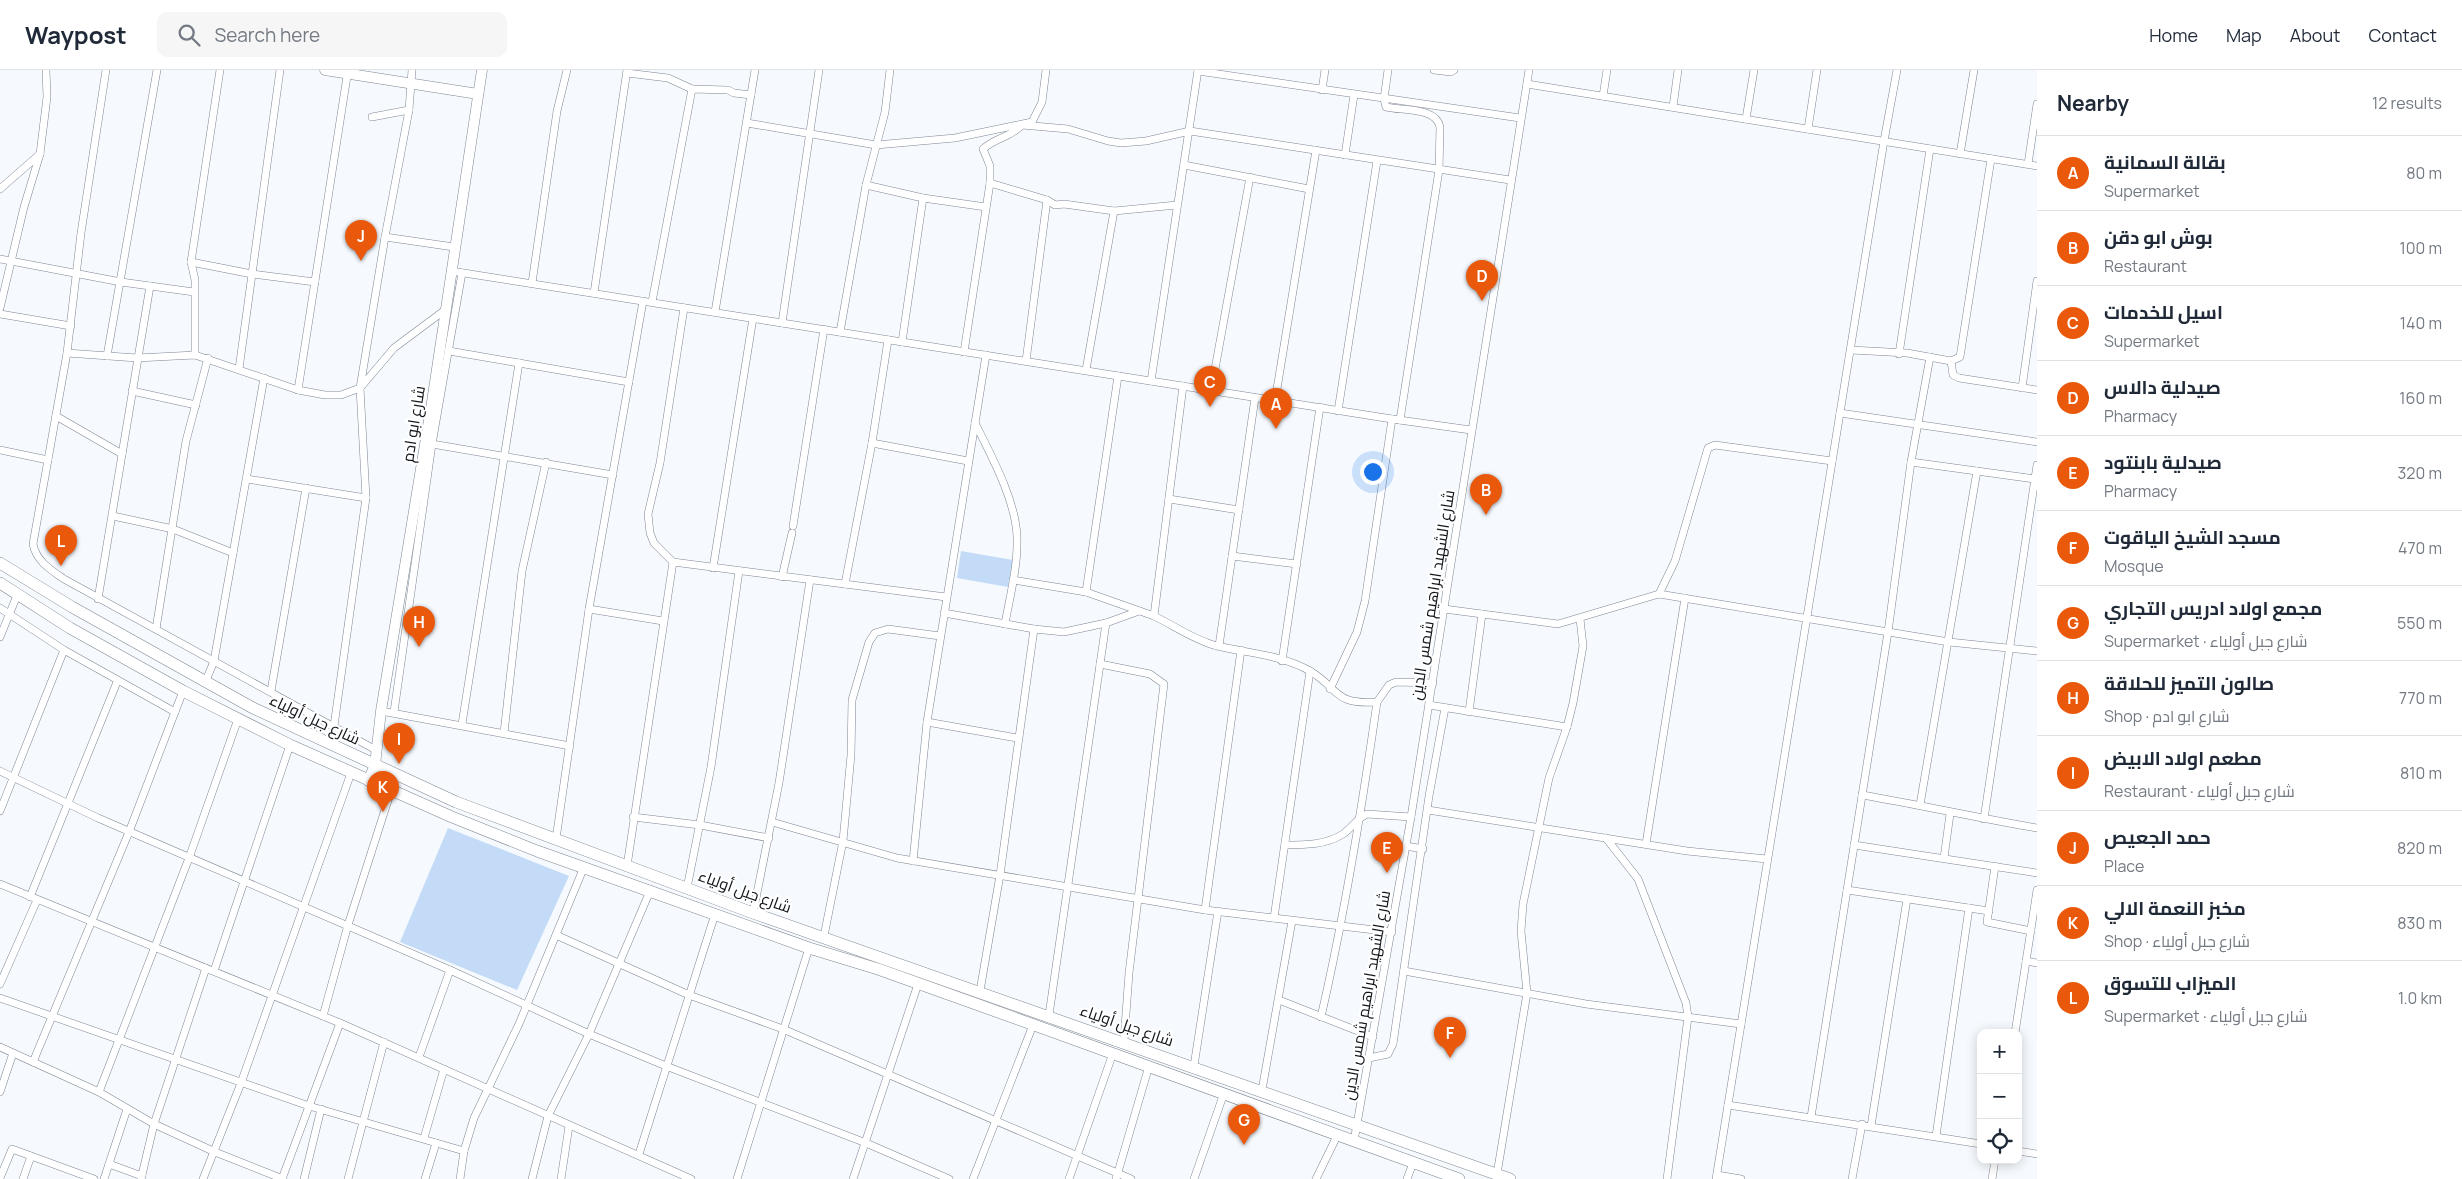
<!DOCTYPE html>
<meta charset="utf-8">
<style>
:root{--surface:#fff;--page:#f6f6f7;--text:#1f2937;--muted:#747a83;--line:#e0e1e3;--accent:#ea580c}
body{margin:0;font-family:Manrope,Cairo,sans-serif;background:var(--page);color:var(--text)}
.controls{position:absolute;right:15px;bottom:15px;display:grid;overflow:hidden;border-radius:10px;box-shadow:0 2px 12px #0003}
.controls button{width:45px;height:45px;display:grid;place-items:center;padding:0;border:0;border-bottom:1px solid var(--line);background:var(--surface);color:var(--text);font:25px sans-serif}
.you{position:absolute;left:1372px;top:401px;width:18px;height:18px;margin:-12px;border:4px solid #fff;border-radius:50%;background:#1a73e8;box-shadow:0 0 0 8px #1a73e833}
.badge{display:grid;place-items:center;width:32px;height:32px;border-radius:50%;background:var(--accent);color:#fff;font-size:16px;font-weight:700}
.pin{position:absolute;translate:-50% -41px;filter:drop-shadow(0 1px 2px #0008)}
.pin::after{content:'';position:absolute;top:26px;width:18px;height:15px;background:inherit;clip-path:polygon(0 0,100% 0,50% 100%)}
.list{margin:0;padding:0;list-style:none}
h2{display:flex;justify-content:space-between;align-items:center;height:65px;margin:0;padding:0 20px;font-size:21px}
h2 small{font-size:16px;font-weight:400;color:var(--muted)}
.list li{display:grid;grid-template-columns:32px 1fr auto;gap:15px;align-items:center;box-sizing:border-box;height:75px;padding:0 20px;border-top:1px solid var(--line)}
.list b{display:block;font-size:19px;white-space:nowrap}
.list p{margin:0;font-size:16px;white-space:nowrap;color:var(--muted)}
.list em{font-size:16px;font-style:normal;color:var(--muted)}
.icon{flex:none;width:28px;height:28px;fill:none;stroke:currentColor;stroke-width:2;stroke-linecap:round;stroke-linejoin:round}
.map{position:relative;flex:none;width:2037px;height:1109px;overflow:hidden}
header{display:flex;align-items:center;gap:30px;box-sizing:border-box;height:70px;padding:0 25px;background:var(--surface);border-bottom:1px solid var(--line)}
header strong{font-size:24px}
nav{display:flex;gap:28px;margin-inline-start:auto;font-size:18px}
.search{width:350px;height:45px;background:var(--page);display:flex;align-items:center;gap:12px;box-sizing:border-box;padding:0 18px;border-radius:10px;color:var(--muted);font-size:19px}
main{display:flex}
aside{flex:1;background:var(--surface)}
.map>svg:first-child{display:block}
.park{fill:#c3dbf7}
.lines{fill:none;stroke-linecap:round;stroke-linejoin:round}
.street-casing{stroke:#7e8691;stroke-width:8}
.secondary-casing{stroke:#7e8691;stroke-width:11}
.primary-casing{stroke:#7e8691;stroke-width:12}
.street{stroke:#fff;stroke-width:7}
.secondary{stroke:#fff;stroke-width:10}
.primary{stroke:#fff;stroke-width:11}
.labels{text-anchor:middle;stroke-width:4.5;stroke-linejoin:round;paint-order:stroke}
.street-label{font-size:16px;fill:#121519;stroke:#fff}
</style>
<header>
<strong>Waypost</strong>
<div class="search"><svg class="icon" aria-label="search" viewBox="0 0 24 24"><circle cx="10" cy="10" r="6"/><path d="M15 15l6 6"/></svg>Search here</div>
<nav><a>Home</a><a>Map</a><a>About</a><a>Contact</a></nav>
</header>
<main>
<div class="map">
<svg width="2037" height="1109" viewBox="0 0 2037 1109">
<rect width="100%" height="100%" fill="#f6faff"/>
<g class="park">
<path d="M 961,481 L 1013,490 L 1008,517 L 957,508 Z"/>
<path d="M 448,758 L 569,806 L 517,920 L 400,872 Z"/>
</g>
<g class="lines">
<defs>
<g id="street">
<path d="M 106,0 L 81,163 L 67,283 L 33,474 C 36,491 51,500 64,509 L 376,680"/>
<path d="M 1388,0 L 1384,29 L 1386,37 C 1403,41 1436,37 1440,57 L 1439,100 L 1400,350"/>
<path d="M 1434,0 L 1451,2 L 1454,0"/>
<path d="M 1198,1 L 1520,48"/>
<path d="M 627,3 L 668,8 L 692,19"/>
<path d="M 1527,14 L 2037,96"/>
<path d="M 1322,20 L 1325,0"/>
<path d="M 1603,26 L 1607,0"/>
<path d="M 1673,37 L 1678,0"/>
<path d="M 372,47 L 409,40"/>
<path d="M 1746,49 L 1754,0"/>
<path d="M 747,53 L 876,75 L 955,68 L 1032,52 L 1042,32 L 1046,0"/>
<path d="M 1808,59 L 1817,0"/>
<path d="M 1960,84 L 1974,0"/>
<path d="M 1345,85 L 1354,25"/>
<path d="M 2028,94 L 2037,34"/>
<path d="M 1184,95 L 1309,119"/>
<path d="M 990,113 L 1047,130 L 1055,135 L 1064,134 L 1114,141 L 1177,135"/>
<path d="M 866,115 L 923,128 L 986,137"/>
<path d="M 0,119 L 40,84"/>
<path d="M 385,167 L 454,177"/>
<path d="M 0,189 L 121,212 L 194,222"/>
<path d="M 191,192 L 252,204 L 315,212"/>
<path d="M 451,201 L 1392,349 L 1471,360"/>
<path d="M 532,213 L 557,41 L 567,0"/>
<path d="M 594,223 L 627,0"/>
<path d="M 652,232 L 692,19 L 728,20 L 734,23 L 751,25"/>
<path d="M 0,238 L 24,137 L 40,84 L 47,27 L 46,0"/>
<path d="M 684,238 L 660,393 L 648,444 L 650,463 L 654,473 L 673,492 L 946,527"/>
<path d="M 715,242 L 755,0"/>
<path d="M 0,244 L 71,256"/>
<path d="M 782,253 L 819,0"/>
<path d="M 840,262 L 866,115 L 885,42 L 890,0"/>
<path d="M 902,272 L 923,128"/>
<path d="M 1851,280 L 1907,283 L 1951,291 L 1960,287 L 1991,89"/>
<path d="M 449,281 L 629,312"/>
<path d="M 964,282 L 990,113 L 990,96 L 983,79 C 998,66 1008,69 1022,55 L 1068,59 L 1108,71 L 1121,73 L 1146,71 L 1190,61 L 1510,110"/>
<path d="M 67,283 L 137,288 L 195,285 L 298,320 L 325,325 L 341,325 L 360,318 L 394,278 L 445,240"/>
<path d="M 1899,284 L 1930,79"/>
<path d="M 195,285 L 195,210 L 191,192 L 220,0"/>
<path d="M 107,286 L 157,0"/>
<path d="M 1026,291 L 1047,130"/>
<path d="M 1951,291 L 1953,305 L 1959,308 L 2037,320"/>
<path d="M 239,299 L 280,0"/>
<path d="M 1086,300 L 1114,141"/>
<path d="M 1151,311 L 1198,0"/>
<path d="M 1183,316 L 1154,546 C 1175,556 1194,570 1217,576 C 1247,583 1283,585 1310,601 C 1340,619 1333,635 1377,632 L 1389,615 L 1396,612 L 1433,613"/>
<path d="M 2022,318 L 2037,211"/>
<path d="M 298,320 L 348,0"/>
<path d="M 132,321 L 196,335"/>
<path d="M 1211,321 L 1250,107"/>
<path d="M 1275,331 L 1316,80"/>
<path d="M 1338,341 L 1377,91"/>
<path d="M 1840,343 L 2037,372"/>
<path d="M 56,346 L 122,384"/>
<path d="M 975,353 C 991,385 1016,431 1017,467 C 1018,496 1010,526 1005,554"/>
<path d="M 872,373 L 968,391"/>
<path d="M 432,374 L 613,405"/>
<path d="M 0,380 L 48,390"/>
<path d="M 1911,392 L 2035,409"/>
<path d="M 247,409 L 366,428"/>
<path d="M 1169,429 L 1239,440"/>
<path d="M 113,446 L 173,459 L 233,483"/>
<path d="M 793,456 L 824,259"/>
<path d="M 1232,486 L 1297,494"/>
<path d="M 713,498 L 753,248"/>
<path d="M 782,507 L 792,463"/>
<path d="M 1013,510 L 1086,522 L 1154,546"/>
<path d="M 845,514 L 872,373 L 888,270"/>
<path d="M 1086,522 L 1118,306"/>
<path d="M 1659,524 L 1675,491 L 1708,378 L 1715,375 L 1832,391"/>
<path d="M 98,529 L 150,216"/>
<path d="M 0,538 L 64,580 L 0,741"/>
<path d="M 589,539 L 663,551"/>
<path d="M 1444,539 L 1558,554 L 1659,524 L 1949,572 L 2037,581"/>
<path d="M 944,543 L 1034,559 L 1064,562 L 1106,553 L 1139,541"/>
<path d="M 156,559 L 186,371 L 208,288"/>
<path d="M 0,567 L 18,523"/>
<path d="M 1219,576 L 1255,328"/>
<path d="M 64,580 L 175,642"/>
<path d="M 1282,591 L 1320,337"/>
<path d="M 1100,594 L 1150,604 L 1164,614 L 1129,903 L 1124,971"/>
<path d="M 205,613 L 214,591 L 264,308"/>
<path d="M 1330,619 L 1357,562 L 1365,531 L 1392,349"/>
<path d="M 271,621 L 306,418"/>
<path d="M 1429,635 L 1567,657"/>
<path d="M 381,641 L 570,676"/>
<path d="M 394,642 L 432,374 L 462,203"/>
<path d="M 1469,642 L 1482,544"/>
<path d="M 927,652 L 1017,668"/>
<path d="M 462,654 L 519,293"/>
<path d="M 334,656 L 366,428 L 360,318 L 385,167 L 409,40 L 412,0"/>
<path d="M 504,663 L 522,501 L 546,392"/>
<path d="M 0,701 L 98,748 L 450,900 L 589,964 L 666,996 L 866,1073 L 949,1109"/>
<path d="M 1862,725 C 1921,735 1978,748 2037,758"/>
<path d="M 1920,735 L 1977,401"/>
<path d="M 1428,740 L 1687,781 L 1767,789"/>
<path d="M 633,747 L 700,755 L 769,768"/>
<path d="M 1984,749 L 2037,395"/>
<path d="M 772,752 L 897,788 L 1205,840 L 1392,862"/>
<path d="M 1606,768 L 1638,809 L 1686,933 L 1688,947 L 1667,1109"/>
<path d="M 556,769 L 589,539 L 643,231"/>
<path d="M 1646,774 L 1685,528"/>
<path d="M 1285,775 C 1304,775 1326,775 1343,764 C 1352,758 1357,748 1367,744 L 1411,747"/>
<path d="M 1854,775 L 2037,803"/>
<path d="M 1406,776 L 1423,779"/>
<path d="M 1944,788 L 1950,744"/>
<path d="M 913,791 L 927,652 L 986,285"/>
<path d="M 627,796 L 673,492"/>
<path d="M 1995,796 L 1987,852 L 2031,861"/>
<path d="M 0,814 L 340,953 L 691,1109"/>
<path d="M 687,818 L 711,697 L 739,501"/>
<path d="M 1847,820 L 1989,841"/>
<path d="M 30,827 L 117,612"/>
<path d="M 1205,840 L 1241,580"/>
<path d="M 753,843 L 779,713 L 810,510"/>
<path d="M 1274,848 L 1310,601"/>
<path d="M 556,865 L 689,925 L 783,959 L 1131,1109"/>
<path d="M 824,866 L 843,771 L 851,685 L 852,630 L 869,572 L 875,563 L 888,559 L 940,566"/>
<path d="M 2026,891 L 2037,893"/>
<path d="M 214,901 L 290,675"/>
<path d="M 1404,901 L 1586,934 L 1741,954"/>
<path d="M 0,914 L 37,830"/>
<path d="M 980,921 L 1000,805 L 1034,559"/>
<path d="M 0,928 L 309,1036 L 464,1081"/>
<path d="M 1279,930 L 1373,967"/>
<path d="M 1049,945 L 1106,553"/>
<path d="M 323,946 L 348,855 L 391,721"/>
<path d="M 1321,947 C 1345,843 1362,738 1377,632"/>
<path d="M 2015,963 L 2037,820"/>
<path d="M 0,977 L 99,1022 L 154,1054 L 215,1082 L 283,1109"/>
<path d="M 419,987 L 450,900"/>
<path d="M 1369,988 L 1388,984 L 1393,974 L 1429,726 L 1445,638"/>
<path d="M 33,992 L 129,762 L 183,621"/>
<path d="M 1194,996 L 1218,841"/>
<path d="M 1262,1020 L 1292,851"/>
<path d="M 0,1022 L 13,983"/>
<path d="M 99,1022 L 189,788 L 238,649"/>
<path d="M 1728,1035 L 1981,1074"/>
<path d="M 1811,1047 L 1888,562 L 1911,392 L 1930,287"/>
<path d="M 1871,1056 L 1907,829"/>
<path d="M 1936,1066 L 1969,838"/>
<path d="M 424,1068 L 444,999"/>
<path d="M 1354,1071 L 1411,747 L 1529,0"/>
<path d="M 2018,1081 L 2037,1084"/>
<path d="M 639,1084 L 715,844"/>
<path d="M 109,1094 L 142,1106"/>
<path d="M 1497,1104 L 1527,923 L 1521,861 L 1523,834 L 1549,708 L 1567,657 L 1573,633 L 1583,576 L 1580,549"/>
<path d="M 1717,1105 L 1741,1109"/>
<path d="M 0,1108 L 12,1079 L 94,1109"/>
<path d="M 23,1109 L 31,1086"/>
<path d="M 104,1109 L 127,1039"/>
<path d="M 141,1109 L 154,1054 L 206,898"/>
<path d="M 203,1109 L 241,1013 L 351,703"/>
<path d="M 282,1109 L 340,953"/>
<path d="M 304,1109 L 321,1039"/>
<path d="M 348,1109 L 384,972"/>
<path d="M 425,1109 L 436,1073"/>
<path d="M 460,1109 L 464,1081 L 474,1048 L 519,954 L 584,797"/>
<path d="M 532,1109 L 548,1046 L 589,964 L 650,821"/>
<path d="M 561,1109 L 569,1056"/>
<path d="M 737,1109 L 809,878"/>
<path d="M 853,1109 L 918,914"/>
<path d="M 973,1109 L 1033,955"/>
<path d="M 1069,1109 L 1113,983"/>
<path d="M 1116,1109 L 1149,996"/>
<path d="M 1194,1109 L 1224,1023"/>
<path d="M 1316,1109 L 1337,1066"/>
<path d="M 1407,1109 L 1413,1093"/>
<path d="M 1716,1109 L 1884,71 L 1897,0"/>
<path d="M 1852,1109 L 1862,1054"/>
<path d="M 1992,1109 L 1995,1090"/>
</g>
<g id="secondary">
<path d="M 325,0 L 478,24"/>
<path d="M 368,711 L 375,695 L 381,641 L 432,332 L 482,0"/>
</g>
<g id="primary">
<path d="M 0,493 L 72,537 L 253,638 L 456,732 L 753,843 L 1510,1109"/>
<path d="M 0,513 L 70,558 L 183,621 L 290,675 L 452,747 L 537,781 L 809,878 L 878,899 L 976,934 L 1459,1109"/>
</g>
</defs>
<use href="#street" class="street-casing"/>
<use href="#secondary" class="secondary-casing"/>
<use href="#primary" class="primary-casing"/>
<use href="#street" class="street"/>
<use href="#secondary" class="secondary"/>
<use href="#primary" class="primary"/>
</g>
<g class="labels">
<g class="street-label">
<text transform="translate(413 354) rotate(-81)" y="6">شارع ابو ادم</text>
<text transform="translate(1432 525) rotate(-81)" y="6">شارع الشهيد ابراهيم شمس الدين</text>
<text transform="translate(315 649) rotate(25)" y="6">شارع جبل أولياء</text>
<text transform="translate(745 821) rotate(20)" y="6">شارع جبل أولياء</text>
<text transform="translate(1366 925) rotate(-80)" y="6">شارع الشهيد ابراهيم شمس الدين</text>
<text transform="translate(1127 955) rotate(19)" y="6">شارع جبل أولياء</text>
</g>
</g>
</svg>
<div class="controls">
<button>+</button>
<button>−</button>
<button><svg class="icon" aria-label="locate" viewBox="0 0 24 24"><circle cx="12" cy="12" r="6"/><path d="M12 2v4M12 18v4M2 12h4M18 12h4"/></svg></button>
</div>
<div class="you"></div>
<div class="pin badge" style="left:1276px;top:359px">A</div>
<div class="pin badge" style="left:1486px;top:445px">B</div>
<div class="pin badge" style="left:1210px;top:337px">C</div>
<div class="pin badge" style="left:1482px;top:231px">D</div>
<div class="pin badge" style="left:1387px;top:803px">E</div>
<div class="pin badge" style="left:1450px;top:988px">F</div>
<div class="pin badge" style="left:1244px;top:1075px">G</div>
<div class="pin badge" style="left:419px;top:577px">H</div>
<div class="pin badge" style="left:399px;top:694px">I</div>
<div class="pin badge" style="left:361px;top:191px">J</div>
<div class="pin badge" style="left:383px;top:742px">K</div>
<div class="pin badge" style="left:61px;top:496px">L</div>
</div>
<aside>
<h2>Nearby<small>12 results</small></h2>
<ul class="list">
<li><span class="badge">A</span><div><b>بقالة السمانية</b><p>Supermarket</p></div><em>80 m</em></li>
<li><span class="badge">B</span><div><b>بوش ابو دقن</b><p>Restaurant</p></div><em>100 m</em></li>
<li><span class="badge">C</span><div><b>اسيل للخدمات</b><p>Supermarket</p></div><em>140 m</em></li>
<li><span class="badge">D</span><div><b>صيدلية دالاس</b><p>Pharmacy</p></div><em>160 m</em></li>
<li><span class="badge">E</span><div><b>صيدلية بابنتود</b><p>Pharmacy</p></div><em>320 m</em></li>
<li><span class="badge">F</span><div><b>مسجد الشيخ الياقوت</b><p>Mosque</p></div><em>470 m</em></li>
<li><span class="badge">G</span><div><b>مجمع اولاد ادريس التجاري</b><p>Supermarket · شارع جبل أولياء</p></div><em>550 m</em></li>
<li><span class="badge">H</span><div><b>صالون التميز للحلاقة</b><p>Shop · شارع ابو ادم</p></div><em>770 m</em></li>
<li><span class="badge">I</span><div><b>مطعم اولاد الابيض</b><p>Restaurant · شارع جبل أولياء</p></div><em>810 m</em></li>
<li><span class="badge">J</span><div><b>حمد الجعيص</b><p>Place</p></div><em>820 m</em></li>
<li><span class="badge">K</span><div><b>مخبز النعمة الالي</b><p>Shop · شارع جبل أولياء</p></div><em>830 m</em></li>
<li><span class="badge">L</span><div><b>الميزاب للتسوق</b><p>Supermarket · شارع جبل أولياء</p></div><em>1.0 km</em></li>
</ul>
</aside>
</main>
